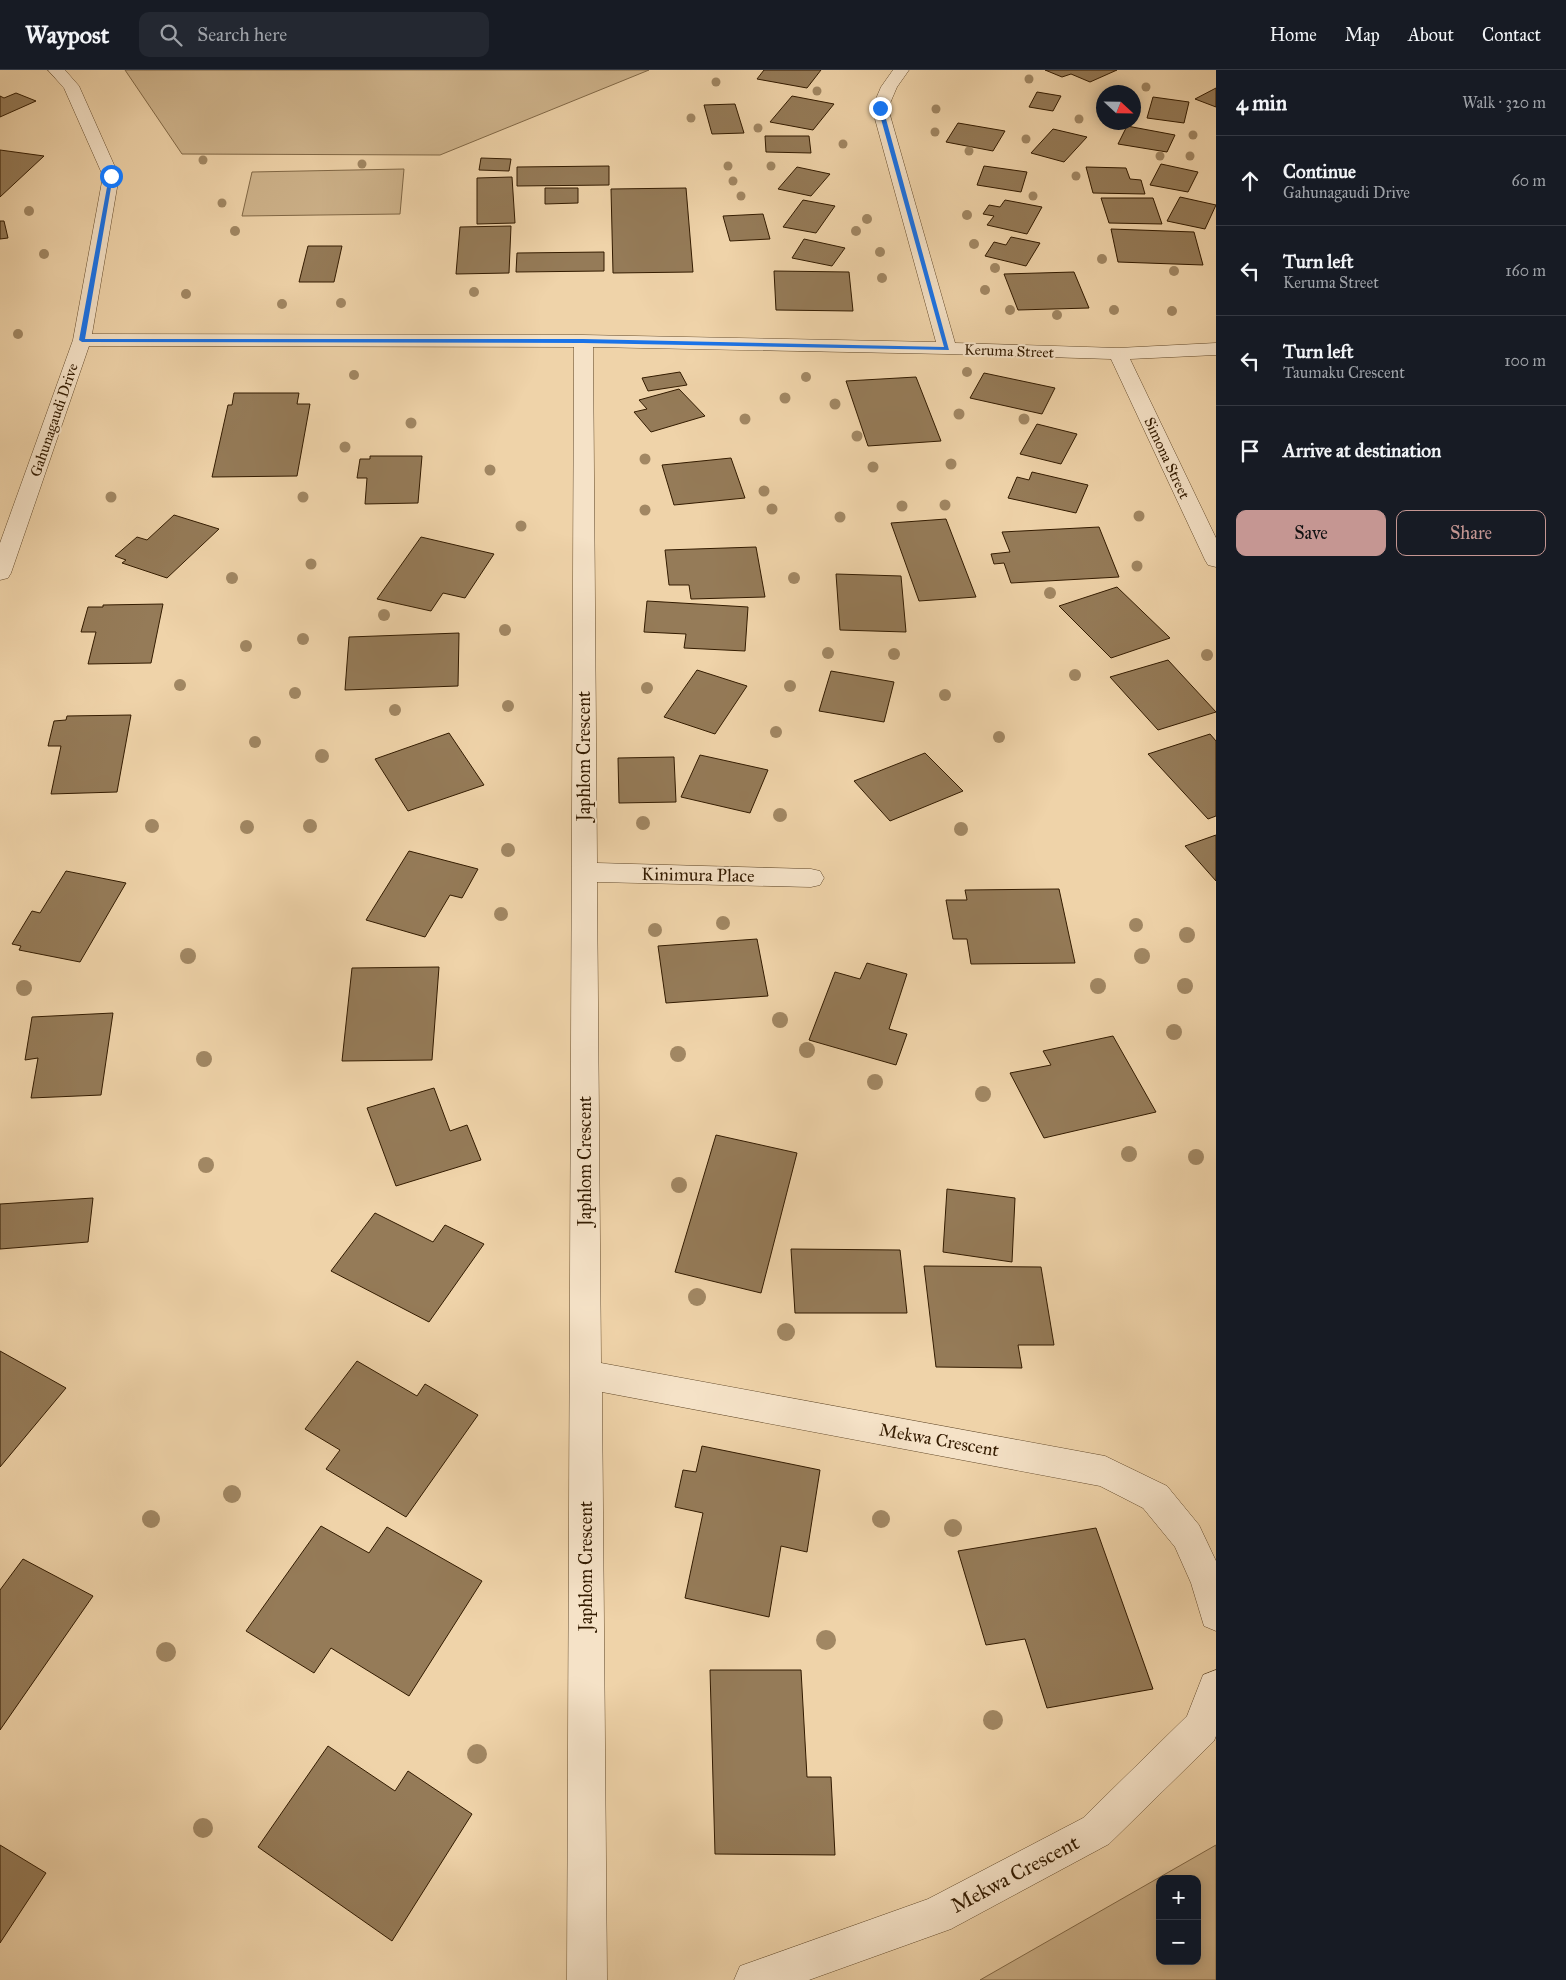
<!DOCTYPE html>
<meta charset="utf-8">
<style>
:root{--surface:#171b24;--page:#242831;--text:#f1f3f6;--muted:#9ea1a6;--line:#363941;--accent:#c59692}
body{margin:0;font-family:"IM FELL Great Primer",serif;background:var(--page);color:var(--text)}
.controls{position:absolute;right:15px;bottom:15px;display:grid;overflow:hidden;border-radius:10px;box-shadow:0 2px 12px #0003}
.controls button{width:45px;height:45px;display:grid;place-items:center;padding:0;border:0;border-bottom:1px solid var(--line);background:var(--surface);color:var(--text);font:25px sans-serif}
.compass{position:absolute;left:1096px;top:15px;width:45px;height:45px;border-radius:50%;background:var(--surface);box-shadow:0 2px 12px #0003;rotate:112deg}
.stop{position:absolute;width:15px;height:15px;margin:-11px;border:4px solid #1a73e8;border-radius:50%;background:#fff}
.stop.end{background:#1a73e8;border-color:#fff;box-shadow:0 1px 5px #0008}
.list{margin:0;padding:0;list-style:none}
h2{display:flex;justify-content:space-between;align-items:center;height:65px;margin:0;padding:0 20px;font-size:21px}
h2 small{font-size:16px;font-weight:400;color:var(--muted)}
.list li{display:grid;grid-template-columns:32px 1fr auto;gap:15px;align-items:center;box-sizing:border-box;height:90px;padding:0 20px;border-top:1px solid var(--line)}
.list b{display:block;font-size:19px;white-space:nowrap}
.list p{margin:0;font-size:16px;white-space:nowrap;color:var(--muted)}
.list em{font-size:16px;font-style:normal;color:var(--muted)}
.actions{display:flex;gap:10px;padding:15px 20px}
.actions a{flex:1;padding:11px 0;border:1px solid var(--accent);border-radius:10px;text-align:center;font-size:18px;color:var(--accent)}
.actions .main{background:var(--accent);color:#111}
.icon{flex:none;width:28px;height:28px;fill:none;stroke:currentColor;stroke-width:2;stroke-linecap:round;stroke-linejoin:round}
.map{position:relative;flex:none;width:1216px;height:1910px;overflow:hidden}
header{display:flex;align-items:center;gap:30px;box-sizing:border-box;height:70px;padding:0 25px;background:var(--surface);border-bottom:1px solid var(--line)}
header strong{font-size:24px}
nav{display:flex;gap:28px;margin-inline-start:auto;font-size:18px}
.search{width:350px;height:45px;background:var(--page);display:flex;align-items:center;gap:12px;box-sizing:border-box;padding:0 18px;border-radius:10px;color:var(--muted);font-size:19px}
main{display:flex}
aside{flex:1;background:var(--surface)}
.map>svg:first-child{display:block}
.green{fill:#cfb48c;stroke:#816846;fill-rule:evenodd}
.building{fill:#957b58;stroke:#331b00}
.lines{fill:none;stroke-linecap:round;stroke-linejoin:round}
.minor-casing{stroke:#62492a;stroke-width:1}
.minor{fill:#f5e2c7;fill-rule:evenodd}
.tree{fill:#a18763}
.route{fill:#1a73e8}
.labels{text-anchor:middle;stroke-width:4;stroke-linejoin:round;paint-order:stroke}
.far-street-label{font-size:15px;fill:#331b00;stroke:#f5e2c7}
.street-label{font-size:18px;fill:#331b00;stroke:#f5e2c7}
.near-street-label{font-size:21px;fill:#331b00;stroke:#f5e2c7}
</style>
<header>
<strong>Waypost</strong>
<div class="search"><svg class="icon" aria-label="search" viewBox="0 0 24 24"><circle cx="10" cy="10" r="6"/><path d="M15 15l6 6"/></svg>Search here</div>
<nav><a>Home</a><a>Map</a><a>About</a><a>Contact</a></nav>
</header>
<main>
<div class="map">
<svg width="1216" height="1910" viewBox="0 0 1216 1910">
<rect width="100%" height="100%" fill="#efd3a9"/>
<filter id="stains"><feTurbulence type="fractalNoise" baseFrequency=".004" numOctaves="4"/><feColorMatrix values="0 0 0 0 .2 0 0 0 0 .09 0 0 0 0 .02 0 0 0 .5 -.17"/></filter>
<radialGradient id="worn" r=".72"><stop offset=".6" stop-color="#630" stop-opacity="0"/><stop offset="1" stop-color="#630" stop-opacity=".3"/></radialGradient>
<g class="green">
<path d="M 125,0 L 649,0 L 440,85 L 182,84 Z"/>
<path d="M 404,99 L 400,144 L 242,146 L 252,102 Z"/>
<path d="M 1216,1775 L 1216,1910 L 980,1910 ZM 1160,1809 L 1197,1809 L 1197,1891 L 1160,1891 Z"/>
</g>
<g class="building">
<path d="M 764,0 L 821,0 L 807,18 L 757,9 Z"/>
<path d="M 1045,0 L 1117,0 L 1090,12 L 1071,4 L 1062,7 Z"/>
<path d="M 1216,18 L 1216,37 L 1195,29 Z"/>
<path d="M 1037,22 L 1061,26 L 1053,41 L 1029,37 Z"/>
<path d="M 16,23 L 36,31 L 0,47 L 0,26 L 4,28 Z"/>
<path d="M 792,26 L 834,34 L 813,60 L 770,52 Z"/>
<path d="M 1153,27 L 1189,32 L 1184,53 L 1147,48 Z"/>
<path d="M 735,34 L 744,63 L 712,64 L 704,35 Z"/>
<path d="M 958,53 L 1005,61 L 993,81 L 946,72 Z"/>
<path d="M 1127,56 L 1175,65 L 1167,82 L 1118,74 Z"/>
<path d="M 1053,59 L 1087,67 L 1064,92 L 1031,83 Z"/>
<path d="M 765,66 L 809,66 L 811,83 L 766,82 Z"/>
<path d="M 0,80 L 44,86 L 0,127 Z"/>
<path d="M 481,88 L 511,89 L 509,101 L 479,100 Z"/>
<path d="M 1161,94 L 1198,102 L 1188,122 L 1150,115 Z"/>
<path d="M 609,96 L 609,115 L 517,116 L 517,97 Z"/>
<path d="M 984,96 L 1027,102 L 1021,122 L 977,115 Z"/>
<path d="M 797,97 L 830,104 L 811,126 L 778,119 Z"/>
<path d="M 1086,97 L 1126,98 L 1130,109 L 1141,110 L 1145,124 L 1093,123 Z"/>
<path d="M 512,107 L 515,153 L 477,154 L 477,108 Z"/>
<path d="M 545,118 L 578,118 L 578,133 L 545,134 Z"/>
<path d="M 686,118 L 693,202 L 613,203 L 611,119 Z"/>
<path d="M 1180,127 L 1216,135 L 1205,159 L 1167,151 Z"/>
<path d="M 1101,128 L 1153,128 L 1162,154 L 1109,153 Z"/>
<path d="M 803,130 L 835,136 L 816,163 L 783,157 Z"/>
<path d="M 1005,130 L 1042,137 L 1027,164 L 987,155 L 994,146 L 983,144 L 989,135 L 1000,137 Z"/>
<path d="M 763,144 L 770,169 L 730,171 L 723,146 Z"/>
<path d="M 0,151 L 4,151 L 8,168 L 0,169 Z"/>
<path d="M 511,156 L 509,203 L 456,204 L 460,157 Z"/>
<path d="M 1111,159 L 1194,162 L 1203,195 L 1118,192 Z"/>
<path d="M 1011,167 L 1040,173 L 1026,196 L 985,186 L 994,172 L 1006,175 Z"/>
<path d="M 804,169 L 845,178 L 832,196 L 792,188 Z"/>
<path d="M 308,176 L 342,176 L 334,212 L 299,212 Z"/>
<path d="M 604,182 L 604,201 L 516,202 L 517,183 Z"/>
<path d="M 774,201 L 849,202 L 853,241 L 776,240 Z"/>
<path d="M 1074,202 L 1089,238 L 1018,240 L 1004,204 Z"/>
<path d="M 680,302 L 687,315 L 648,321 L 642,308 Z"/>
<path d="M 984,303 L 1055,318 L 1042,344 L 970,328 Z"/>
<path d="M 916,307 L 941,371 L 868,376 L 846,311 Z"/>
<path d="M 679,319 L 705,346 L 651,362 L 634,342 L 647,339 L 639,330 Z"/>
<path d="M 234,323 L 299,323 L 297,334 L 310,334 L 297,406 L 212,407 L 228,335 L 232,335 Z"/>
<path d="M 1037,354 L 1077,364 L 1061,394 L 1020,384 Z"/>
<path d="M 370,386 L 422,386 L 418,433 L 365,434 L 367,408 L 357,408 L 360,389 L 370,389 Z"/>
<path d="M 731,388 L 745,428 L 674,435 L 662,395 Z"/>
<path d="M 1032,402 L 1088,415 L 1076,443 L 1008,428 L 1017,407 L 1029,410 Z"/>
<path d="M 174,445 L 219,459 L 167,508 L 122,493 L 126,490 L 115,486 L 137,467 L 147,470 Z"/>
<path d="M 946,449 L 976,527 L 919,531 L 891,453 Z"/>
<path d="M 1099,457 L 1119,507 L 1011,513 L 1004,493 L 994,494 L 991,484 L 1010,482 L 1002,462 Z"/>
<path d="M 421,467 L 494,484 L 465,528 L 443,523 L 431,541 L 377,529 Z"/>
<path d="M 756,477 L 765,527 L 691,529 L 689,515 L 669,515 L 665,480 Z"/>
<path d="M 836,504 L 901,506 L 906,562 L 840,560 Z"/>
<path d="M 1117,517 L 1170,568 L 1111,588 L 1059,536 Z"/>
<path d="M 647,531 L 748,537 L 745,581 L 684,578 L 686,564 L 644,562 Z"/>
<path d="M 163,534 L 151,593 L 88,594 L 96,562 L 81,562 L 88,537 L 103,537 L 103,535 Z"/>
<path d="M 459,563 L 458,616 L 345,620 L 349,567 Z"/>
<path d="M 1168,590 L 1216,642 L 1158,660 L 1110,607 Z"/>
<path d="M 697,600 L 747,616 L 715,664 L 664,647 Z"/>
<path d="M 831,601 L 894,612 L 884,652 L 819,641 Z"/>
<path d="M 131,645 L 117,722 L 51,724 L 61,676 L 48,676 L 54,651 L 66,650 L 67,646 Z"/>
<path d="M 449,663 L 484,715 L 408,741 L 375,689 Z"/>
<path d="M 1210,664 L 1216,671 L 1216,746 L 1208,749 L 1148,684 Z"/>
<path d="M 925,683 L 963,721 L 890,751 L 854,711 Z"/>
<path d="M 700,685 L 768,700 L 750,743 L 681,727 Z"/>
<path d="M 674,687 L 676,732 L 619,733 L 618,688 Z"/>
<path d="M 1216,765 L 1216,811 L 1185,776 Z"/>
<path d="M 409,781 L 478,799 L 462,828 L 450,825 L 425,867 L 366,850 Z"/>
<path d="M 66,801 L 126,813 L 80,892 L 19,880 L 21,876 L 12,874 L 32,841 L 40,843 Z"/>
<path d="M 1059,819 L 1075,893 L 971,894 L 967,869 L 953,869 L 946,830 L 967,830 L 965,820 Z"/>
<path d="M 757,869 L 768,926 L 666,933 L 658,876 Z"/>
<path d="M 867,893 L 907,904 L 889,959 L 907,964 L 896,995 L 809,970 L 835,902 L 860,909 Z"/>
<path d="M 439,897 L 432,990 L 342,991 L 352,898 Z"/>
<path d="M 113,943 L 101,1025 L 31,1028 L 38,988 L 25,990 L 32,947 Z"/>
<path d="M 1113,966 L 1156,1042 L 1044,1068 L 1010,1003 L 1051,995 L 1043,981 Z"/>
<path d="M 434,1018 L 450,1061 L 467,1055 L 481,1090 L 396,1116 L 367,1038 Z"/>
<path d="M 716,1065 L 797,1083 L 761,1223 L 675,1202 Z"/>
<path d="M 947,1119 L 1015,1128 L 1012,1192 L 943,1182 Z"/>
<path d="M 93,1128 L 88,1172 L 0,1179 L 0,1134 Z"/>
<path d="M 375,1143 L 433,1172 L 445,1155 L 484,1174 L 429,1252 L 331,1201 Z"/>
<path d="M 791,1179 L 900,1180 L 907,1243 L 795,1243 Z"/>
<path d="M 924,1196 L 1041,1197 L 1054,1275 L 1018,1275 L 1022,1298 L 936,1297 Z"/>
<path d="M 0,1281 L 66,1318 L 0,1397 Z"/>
<path d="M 357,1291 L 417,1326 L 425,1314 L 478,1345 L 406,1447 L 326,1399 L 340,1380 L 305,1359 Z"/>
<path d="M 702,1376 L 820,1400 L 807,1482 L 781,1476 L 769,1547 L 685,1528 L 703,1443 L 675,1437 L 683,1400 L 696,1402 Z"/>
<path d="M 321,1456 L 369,1483 L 387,1457 L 482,1511 L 409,1626 L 331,1578 L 314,1603 L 246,1561 Z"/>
<path d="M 1096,1458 L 1153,1619 L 1047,1638 L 1025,1569 L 986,1575 L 958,1481 Z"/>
<path d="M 23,1489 L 93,1526 L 0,1660 L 0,1520 Z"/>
<path d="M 710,1600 L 801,1600 L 807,1707 L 831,1707 L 835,1785 L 715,1784 Z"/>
<path d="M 328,1676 L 395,1721 L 408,1701 L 472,1744 L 392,1871 L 258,1777 Z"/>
<path d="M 0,1775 L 46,1803 L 0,1873 Z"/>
</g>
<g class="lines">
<defs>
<g id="minor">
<path d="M 48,0 L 65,0 L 79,16 L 119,106 L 92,264 L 583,265 L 936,272 L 872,38 L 881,17 L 893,0 L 909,0 L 897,17 L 888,38 L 955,273 L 1118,278 L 1216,273 L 1216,285 L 1130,289 L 1216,468 L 1216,497 L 1208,495 L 1205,490 L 1111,289 L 947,284 L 593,277 L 597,793 L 811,799 L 820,801 L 824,808 L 820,815 L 811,817 L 597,812 L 601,1293 L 1105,1386 L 1167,1416 L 1199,1455 L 1216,1491 L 1216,1561 L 1204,1556 L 1191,1513 L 1175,1477 L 1143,1438 L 1100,1416 L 602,1322 L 607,1910 L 567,1910 L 574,277 L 89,276 L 11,503 L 8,508 L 0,510 L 0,473 L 73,270 L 103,106 L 64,18 Z"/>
<path d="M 1216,1600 L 1216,1666 L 1214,1671 L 1109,1774 L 951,1859 L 809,1910 L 734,1910 L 740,1896 L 928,1829 L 1083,1748 L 1187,1646 L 1203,1605 Z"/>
</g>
</defs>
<use href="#minor" class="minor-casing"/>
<use href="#minor" class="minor"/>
</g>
<g class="tree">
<circle cx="1029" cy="9" r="4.5"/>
<circle cx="716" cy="12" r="4.5"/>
<circle cx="1146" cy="17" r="4.5"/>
<circle cx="817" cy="21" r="4.5"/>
<circle cx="936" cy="39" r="4.5"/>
<circle cx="691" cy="48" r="4.5"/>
<circle cx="1079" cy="49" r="4.5"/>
<circle cx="758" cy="58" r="4.5"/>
<circle cx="935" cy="62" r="4.5"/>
<circle cx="1193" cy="65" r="4.5"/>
<circle cx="1026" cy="69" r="4.5"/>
<circle cx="843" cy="74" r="4.5"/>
<circle cx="969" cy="81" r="4.5"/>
<circle cx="1160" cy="86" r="4.5"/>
<circle cx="1190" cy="86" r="4.5"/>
<circle cx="203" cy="90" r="4.5"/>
<circle cx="362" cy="94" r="4.5"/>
<circle cx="728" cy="96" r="4.5"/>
<circle cx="771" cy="96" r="4.5"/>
<circle cx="1076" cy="106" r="4.5"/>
<circle cx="733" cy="111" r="4.5"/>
<circle cx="741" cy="126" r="4.5"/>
<circle cx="1033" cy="126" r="4.5"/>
<circle cx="222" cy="133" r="4.5"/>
<circle cx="29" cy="141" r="5"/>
<circle cx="967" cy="145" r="5"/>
<circle cx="867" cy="149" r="5"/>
<circle cx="235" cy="161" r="5"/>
<circle cx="856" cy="161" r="5"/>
<circle cx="974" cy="174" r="5"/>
<circle cx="880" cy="182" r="5"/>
<circle cx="44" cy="184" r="5"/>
<circle cx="1102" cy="189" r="5"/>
<circle cx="995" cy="198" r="5"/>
<circle cx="1174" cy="201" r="5"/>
<circle cx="882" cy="208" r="5"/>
<circle cx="985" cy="220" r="5"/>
<circle cx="474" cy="222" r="5"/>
<circle cx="186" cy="224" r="5"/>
<circle cx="341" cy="233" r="5"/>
<circle cx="282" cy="234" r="5"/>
<circle cx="1010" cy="240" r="5"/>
<circle cx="1114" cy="240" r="5"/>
<circle cx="1172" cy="241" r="5"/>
<circle cx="1057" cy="245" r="5"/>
<circle cx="18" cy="264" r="5"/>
<circle cx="967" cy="302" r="5"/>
<circle cx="354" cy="305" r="5"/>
<circle cx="806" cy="307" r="5"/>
<circle cx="785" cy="328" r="5.5"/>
<circle cx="835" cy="334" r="5.5"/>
<circle cx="959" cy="344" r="5.5"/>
<circle cx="745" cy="349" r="5.5"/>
<circle cx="1024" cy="349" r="5.5"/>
<circle cx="411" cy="353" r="5.5"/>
<circle cx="857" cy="366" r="5.5"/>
<circle cx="345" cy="377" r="5.5"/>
<circle cx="645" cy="389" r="5.5"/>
<circle cx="951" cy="394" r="5.5"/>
<circle cx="873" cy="397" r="5.5"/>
<circle cx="490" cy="400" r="5.5"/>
<circle cx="764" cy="421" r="5.5"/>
<circle cx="111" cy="427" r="5.5"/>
<circle cx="303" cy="427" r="5.5"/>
<circle cx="945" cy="435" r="5.5"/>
<circle cx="902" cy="436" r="5.5"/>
<circle cx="772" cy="439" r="5.5"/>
<circle cx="645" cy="440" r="5.5"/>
<circle cx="1139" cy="446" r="5.5"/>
<circle cx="840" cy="447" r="5.5"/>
<circle cx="521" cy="456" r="5.5"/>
<circle cx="311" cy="494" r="5.5"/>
<circle cx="1137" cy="496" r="5.5"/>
<circle cx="232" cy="508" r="6"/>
<circle cx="794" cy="508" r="6"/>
<circle cx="1050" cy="523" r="6"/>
<circle cx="384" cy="545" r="6"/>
<circle cx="505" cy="560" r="6"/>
<circle cx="303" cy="569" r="6"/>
<circle cx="246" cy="576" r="6"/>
<circle cx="828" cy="583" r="6"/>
<circle cx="894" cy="584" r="6"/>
<circle cx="1207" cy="585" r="6"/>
<circle cx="1075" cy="605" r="6"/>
<circle cx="180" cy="615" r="6"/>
<circle cx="790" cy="616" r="6"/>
<circle cx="647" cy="618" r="6"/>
<circle cx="295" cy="623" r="6"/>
<circle cx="945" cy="625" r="6"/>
<circle cx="508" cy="636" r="6"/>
<circle cx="395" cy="640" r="6"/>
<circle cx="776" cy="662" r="6"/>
<circle cx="999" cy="667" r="6"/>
<circle cx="255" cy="672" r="6"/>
<circle cx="322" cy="686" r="7"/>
<circle cx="780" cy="745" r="7"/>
<circle cx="643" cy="753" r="7"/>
<circle cx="152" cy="756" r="7"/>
<circle cx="310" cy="756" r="7"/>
<circle cx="247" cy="757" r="7"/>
<circle cx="961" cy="759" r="7"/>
<circle cx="508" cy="780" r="7"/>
<circle cx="501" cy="844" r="7"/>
<circle cx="723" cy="853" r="7"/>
<circle cx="1136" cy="855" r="7"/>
<circle cx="655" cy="860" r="7"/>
<circle cx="1187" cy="865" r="8"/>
<circle cx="188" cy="886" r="8"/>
<circle cx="1142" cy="886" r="8"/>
<circle cx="1098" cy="916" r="8"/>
<circle cx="1185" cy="916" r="8"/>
<circle cx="24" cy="918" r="8"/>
<circle cx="780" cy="950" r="8"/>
<circle cx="1174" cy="962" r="8"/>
<circle cx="807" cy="980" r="8"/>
<circle cx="678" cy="984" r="8"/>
<circle cx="204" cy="989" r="8"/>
<circle cx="875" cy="1012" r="8"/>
<circle cx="983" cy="1024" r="8"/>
<circle cx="1129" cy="1084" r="8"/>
<circle cx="1196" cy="1087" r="8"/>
<circle cx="206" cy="1095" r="8"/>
<circle cx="679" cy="1115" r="8"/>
<circle cx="697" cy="1227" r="9"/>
<circle cx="786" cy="1262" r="9"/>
<circle cx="232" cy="1424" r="9"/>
<circle cx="151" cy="1449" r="9"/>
<circle cx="881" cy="1449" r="9"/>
<circle cx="953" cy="1458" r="9"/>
<circle cx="826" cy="1570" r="10"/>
<circle cx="166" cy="1582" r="10"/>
<circle cx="993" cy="1650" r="10"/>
<circle cx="477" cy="1684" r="10"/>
<circle cx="203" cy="1758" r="10"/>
</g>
<path class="route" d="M 880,37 L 883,38 L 949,280 L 583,273 L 82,272 L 79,270 L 109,106 L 111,105 L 113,106 L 85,269 L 583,269 L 944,277 L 878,38 Z"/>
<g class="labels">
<g class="far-street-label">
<text transform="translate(1009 281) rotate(2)" y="5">Keruma Street</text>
<text transform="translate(54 350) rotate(-71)" y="5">Gahunagaudi Drive</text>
<text transform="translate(1167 388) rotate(65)" y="5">Simona Street</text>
</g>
<g class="street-label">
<text transform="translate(584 686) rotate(-90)" y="6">Japhlom Crescent</text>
<text transform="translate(698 805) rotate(1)" y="6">Kinimura Place</text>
<text transform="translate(585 1091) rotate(-90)" y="6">Japhlom Crescent</text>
<text transform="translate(939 1370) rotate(10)" y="6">Mekwa Crescent</text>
<text transform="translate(586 1496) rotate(-90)" y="6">Japhlom Crescent</text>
</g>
<g class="near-street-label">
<text transform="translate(1015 1804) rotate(-28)" y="7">Mekwa Crescent</text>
</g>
</g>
<rect width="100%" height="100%" filter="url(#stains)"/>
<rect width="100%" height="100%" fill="url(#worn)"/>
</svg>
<div class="controls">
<button>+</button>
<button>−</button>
</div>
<svg class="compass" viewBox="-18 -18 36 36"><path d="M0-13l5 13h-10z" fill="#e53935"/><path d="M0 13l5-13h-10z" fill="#9ea1a6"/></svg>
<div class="stop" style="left:111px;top:106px"></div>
<div class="stop end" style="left:880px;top:38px"></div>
</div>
<aside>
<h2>4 min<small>Walk · 320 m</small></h2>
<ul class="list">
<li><svg class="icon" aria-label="ahead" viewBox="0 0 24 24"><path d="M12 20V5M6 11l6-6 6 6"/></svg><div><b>Continue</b><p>Gahunagaudi Drive</p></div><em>60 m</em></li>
<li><svg class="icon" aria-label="left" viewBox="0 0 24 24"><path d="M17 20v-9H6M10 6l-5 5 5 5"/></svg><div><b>Turn left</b><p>Keruma Street</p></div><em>160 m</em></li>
<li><svg class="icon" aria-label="left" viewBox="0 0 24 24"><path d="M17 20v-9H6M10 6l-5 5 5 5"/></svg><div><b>Turn left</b><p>Taumaku Crescent</p></div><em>100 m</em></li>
<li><svg class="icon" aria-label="arrive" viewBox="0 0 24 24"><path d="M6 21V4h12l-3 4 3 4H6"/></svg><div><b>Arrive at destination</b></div></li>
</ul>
<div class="actions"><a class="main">Save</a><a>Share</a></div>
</aside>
</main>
